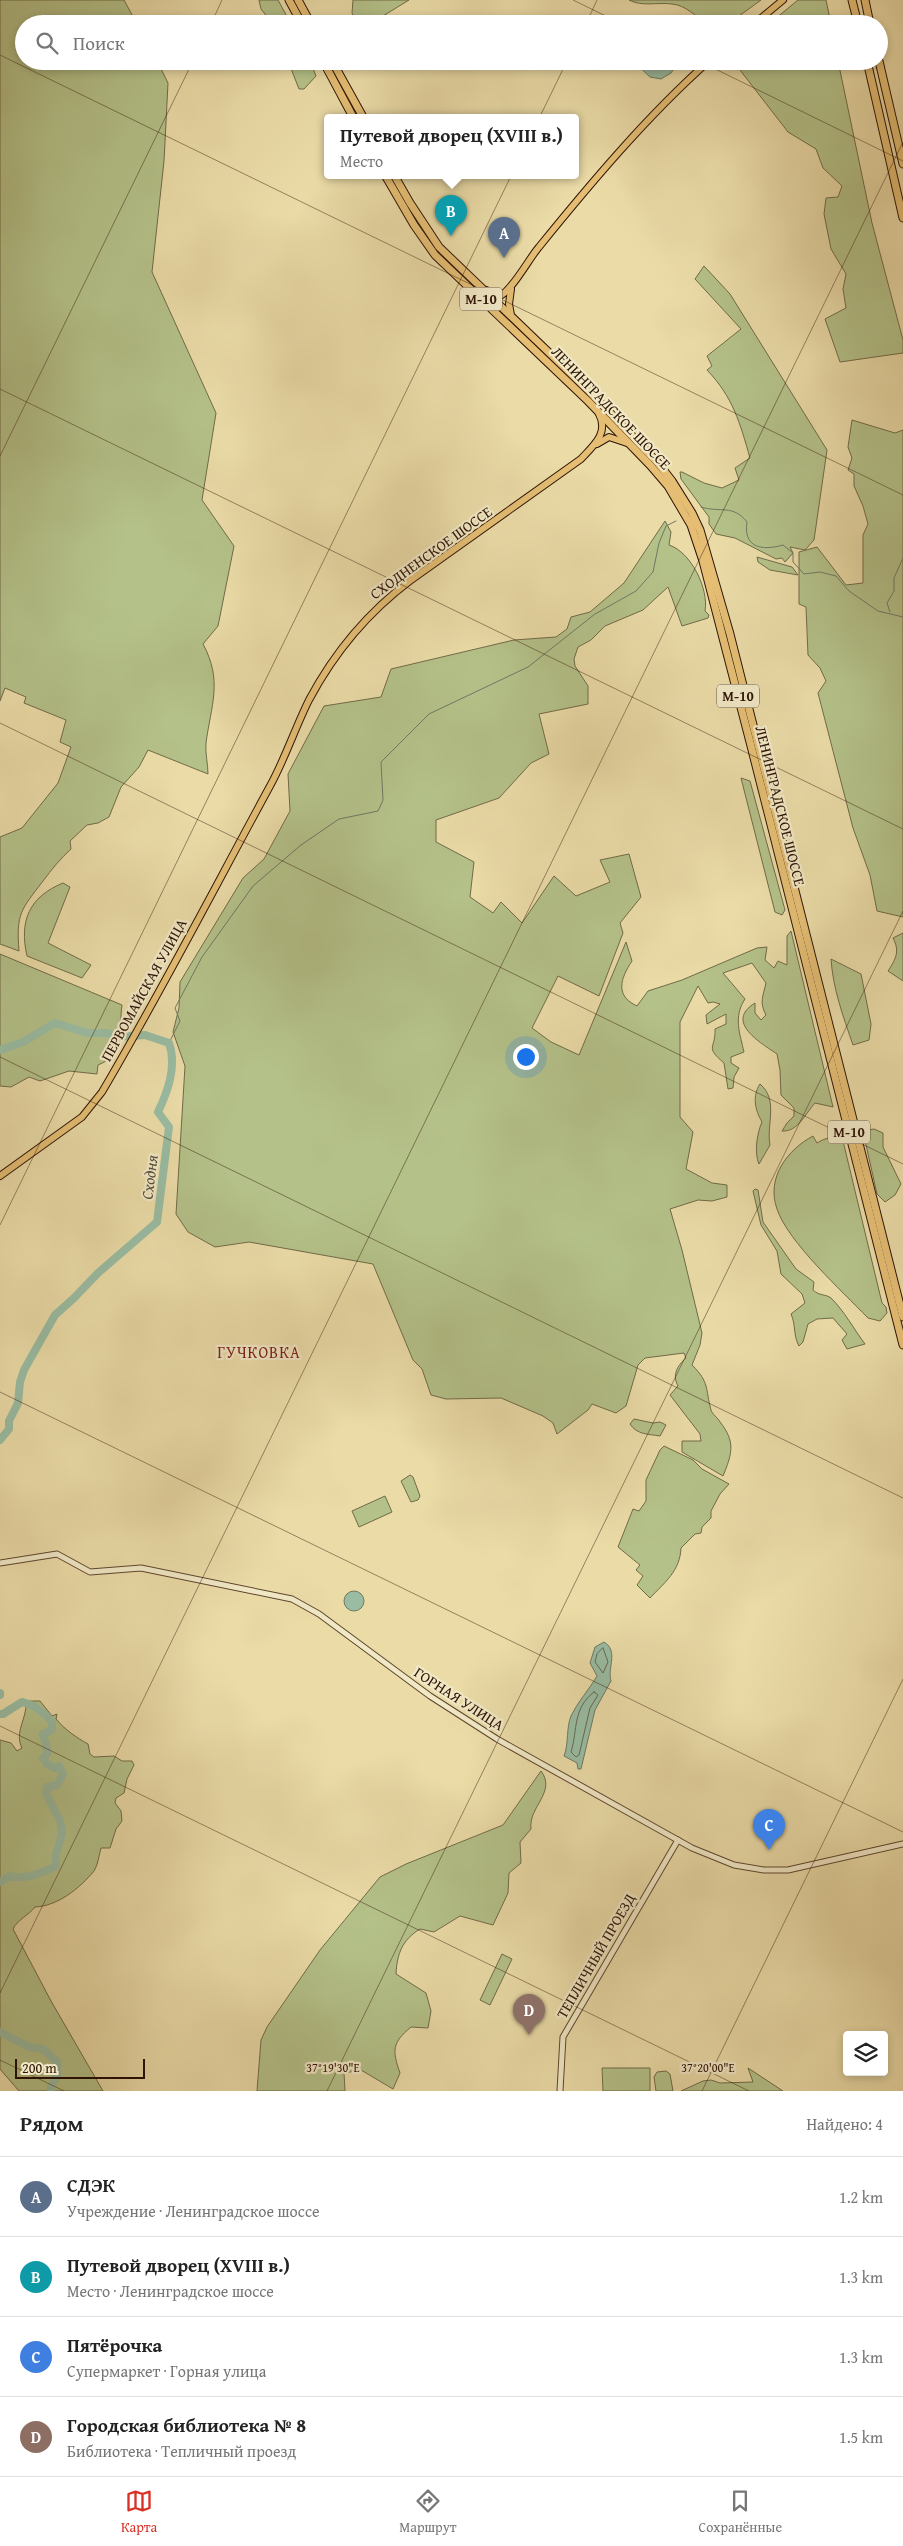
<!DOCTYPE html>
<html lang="ru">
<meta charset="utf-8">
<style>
:root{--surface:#fff;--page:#f6f6f6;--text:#222;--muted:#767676;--line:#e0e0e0;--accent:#d93025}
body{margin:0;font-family:"Gentium Book Plus",serif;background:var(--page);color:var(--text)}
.controls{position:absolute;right:15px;bottom:15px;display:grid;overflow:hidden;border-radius:5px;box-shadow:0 2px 8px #0003}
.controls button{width:45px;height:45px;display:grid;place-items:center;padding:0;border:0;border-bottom:1px solid var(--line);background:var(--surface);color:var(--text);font:25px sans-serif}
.scale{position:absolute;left:15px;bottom:12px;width:130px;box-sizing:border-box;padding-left:5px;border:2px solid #2e1406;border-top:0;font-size:14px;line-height:18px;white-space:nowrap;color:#2e1406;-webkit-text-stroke:4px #f1e8c6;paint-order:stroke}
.you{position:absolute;left:525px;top:1056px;width:18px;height:18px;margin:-12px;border:4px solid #fff;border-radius:50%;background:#1a73e8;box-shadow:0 0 0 8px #1a73e833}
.badge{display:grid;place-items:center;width:32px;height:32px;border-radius:50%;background:var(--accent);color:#fff;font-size:16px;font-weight:700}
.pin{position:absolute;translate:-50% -41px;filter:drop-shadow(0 1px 2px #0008)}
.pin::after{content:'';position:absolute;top:26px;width:18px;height:15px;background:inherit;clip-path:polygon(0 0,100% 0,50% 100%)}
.popup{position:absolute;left:324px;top:114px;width:255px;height:65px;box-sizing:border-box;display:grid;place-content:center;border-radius:5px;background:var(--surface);filter:drop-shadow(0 1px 4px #0005);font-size:16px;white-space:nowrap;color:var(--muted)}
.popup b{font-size:19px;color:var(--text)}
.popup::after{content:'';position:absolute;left:50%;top:100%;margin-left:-10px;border:10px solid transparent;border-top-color:var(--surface)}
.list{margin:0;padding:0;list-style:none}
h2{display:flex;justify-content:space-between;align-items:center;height:65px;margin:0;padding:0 20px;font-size:21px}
h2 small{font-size:16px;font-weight:400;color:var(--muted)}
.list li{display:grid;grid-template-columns:32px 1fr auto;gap:15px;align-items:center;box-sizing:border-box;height:80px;padding:0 20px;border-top:1px solid var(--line)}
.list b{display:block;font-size:19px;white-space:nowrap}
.list p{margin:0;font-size:16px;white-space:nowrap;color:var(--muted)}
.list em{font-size:16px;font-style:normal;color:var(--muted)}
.icon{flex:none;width:28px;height:28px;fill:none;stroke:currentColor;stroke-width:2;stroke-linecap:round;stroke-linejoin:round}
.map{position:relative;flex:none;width:903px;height:2091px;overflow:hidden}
.search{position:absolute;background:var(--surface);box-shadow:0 2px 8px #0003;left:15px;right:15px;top:15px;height:55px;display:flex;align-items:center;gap:12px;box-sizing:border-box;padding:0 18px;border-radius:28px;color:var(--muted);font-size:19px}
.sheet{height:385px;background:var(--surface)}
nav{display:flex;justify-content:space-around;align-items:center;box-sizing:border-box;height:70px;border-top:1px solid var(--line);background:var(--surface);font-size:14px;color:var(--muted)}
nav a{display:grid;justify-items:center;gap:2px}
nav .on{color:var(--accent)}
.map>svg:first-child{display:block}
.green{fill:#b4c189;stroke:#716a48}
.water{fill:#99bca2;stroke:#6e7964}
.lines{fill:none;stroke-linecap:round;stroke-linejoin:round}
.shore{stroke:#646854;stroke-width:1}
.stream{stroke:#6e7964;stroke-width:1}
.river{stroke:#99bca2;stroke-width:8}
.minor-casing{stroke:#5d462e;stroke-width:7}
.major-casing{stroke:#2e1406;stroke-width:8}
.highway-casing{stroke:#2e1406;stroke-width:9}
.minor{stroke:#f1e8c6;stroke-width:5}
.major{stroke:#e5be74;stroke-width:6}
.highway{stroke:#e5be74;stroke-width:7}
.ticks{fill:none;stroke:#2e1406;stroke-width:1;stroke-opacity:0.45}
.labels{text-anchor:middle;stroke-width:4.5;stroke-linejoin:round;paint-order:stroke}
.shield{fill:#f1e8c6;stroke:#685440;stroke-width:1}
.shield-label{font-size:14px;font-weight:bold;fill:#2e1406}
.street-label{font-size:15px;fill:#2e1406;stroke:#f1e8c6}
.water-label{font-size:16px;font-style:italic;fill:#534f3d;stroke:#f1e8c6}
.neighbourhood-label{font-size:16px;letter-spacing:1px;fill:#7a1f14;stroke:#f1e8c6}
.ticks-label{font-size:12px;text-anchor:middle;fill:#2e1406;stroke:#f1e8c6;stroke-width:4.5;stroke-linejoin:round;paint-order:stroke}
</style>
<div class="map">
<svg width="903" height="2091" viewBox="0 0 903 2091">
<rect width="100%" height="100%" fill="#eadba7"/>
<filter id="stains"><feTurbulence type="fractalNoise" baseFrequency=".004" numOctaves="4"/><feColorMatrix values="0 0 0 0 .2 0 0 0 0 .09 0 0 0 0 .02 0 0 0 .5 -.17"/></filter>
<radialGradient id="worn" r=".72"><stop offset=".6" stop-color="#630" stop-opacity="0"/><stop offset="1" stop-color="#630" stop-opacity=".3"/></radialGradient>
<g class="green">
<path d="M 0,0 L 124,0 L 137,24 L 24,24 L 24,61 L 157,61 L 168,83 L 164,161 L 152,272 L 216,413 L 202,500 L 234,546 L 218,626 L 203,644 C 223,681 211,705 206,743 C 205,753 208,764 208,774 L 148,750 L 139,767 L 121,787 L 109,817 L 98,823 L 87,825 L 70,841 L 71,849 C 60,859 52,869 43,881 C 21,910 16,913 19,951 L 0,944 L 0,837 L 22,828 L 58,783 L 71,747 L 60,742 L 66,720 L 24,703 L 26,697 L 5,688 L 0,701 Z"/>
<path d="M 259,0 L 278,0 L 291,24 L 273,24 L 261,9 Z"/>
<path d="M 353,0 L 409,0 L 370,24 L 357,24 L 352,13 Z"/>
<path d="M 629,0 L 761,0 L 728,24 L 706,24 C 696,16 685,5 672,4 C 658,2 642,7 629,0 Z"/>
<path d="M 798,0 L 826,0 L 831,24 L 769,24 Z"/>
<path d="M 288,61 L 310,61 L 316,76 L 304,89 L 299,89 Z"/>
<path d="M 733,61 L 838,61 L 872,223 L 903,340 L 903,353 L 840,362 L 825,319 L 846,308 L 843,289 L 846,274 L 831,249 L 824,214 L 826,198 L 838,197 L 842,186 L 823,168 L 816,149 L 788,132 Z"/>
<path d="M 704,266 L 730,294 L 827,450 L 814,540 L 805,550 L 790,547 L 793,553 L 785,562 L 782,558 L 776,559 L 735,538 L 716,534 L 709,524 L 709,517 L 681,479 L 680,472 L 682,472 L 704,483 L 722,488 L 739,480 L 735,468 L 750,458 C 740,423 733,397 707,370 L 712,366 L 707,356 L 741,329 L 695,279 Z"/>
<path d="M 852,420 L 895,433 L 903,430 L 903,917 L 877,911 L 870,875 L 853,828 L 818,693 L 826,681 L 820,668 L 808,655 L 806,607 L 799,604 L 799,552 L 817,547 L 846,585 L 863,583 L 863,535 L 868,524 L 863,506 L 854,486 L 854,474 L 848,470 L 852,458 L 848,447 Z"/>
<path d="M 665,521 L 671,532 L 669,545 C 691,552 709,589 705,611 L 709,615 L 708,618 L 682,626 L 668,587 L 643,610 L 605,626 L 591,640 L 578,647 L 574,659 L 575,666 L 588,686 L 588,704 L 539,714 L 549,754 L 531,763 L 499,798 L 436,820 L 436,842 L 474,862 L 470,897 L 493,913 L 501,902 L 522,923 L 554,876 L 576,896 L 610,882 L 600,860 L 629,854 L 641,897 L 620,923 L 623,933 L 599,996 L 558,976 L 532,1028 L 551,1042 L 579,1055 L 626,942 L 632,961 C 620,979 615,996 637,1006 L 648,991 L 682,980 L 757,948 L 767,947 L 765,960 L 774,968 L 778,961 L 787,965 L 787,936 L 791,931 L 833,1107 L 815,1103 C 805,1114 798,1132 782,1131 L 787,1123 L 794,1116 L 794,1108 L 781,1095 L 780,1070 L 777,1054 C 761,1043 724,1022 755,1003 L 755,1013 L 761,1020 L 766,1015 C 759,1002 763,997 766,983 L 752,963 L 723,973 L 745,999 C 733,1017 740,1034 744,1052 L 731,1057 L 731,1063 L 739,1068 L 734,1077 L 733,1088 L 728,1089 L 724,1063 C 704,1046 716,1049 715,1029 L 726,1024 L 726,1014 L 707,1024 L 706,1015 L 720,1004 L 713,1002 L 708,1003 L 698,986 L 680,1022 L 680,1117 L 693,1132 L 686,1169 L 712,1183 L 727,1185 L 727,1197 L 712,1201 L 698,1200 L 670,1209 L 682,1250 L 702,1333 L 700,1345 L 692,1365 C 710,1383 705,1388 711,1410 C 712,1414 718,1418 720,1422 C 736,1442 732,1454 723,1476 L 682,1452 L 682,1441 L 701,1441 L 700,1434 L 670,1395 L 678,1386 C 672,1375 677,1366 686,1358 L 684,1353 L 645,1358 L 638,1365 L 626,1406 L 616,1413 L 592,1404 L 588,1410 L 557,1434 L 553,1423 L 543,1416 L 501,1398 L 446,1399 L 431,1395 L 422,1369 L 413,1360 L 373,1264 L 249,1242 L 215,1247 L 188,1232 L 176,1214 L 185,1066 L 173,1032 L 179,1008 L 180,982 L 243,878 L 264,859 L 290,811 L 288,774 L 324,706 L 381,697 L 391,669 L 514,640 L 556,637 L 567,629 L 571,617 L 590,612 L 624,583 Z"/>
<path d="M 757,557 L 792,567 L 798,575 L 770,570 L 758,562 Z"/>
<path d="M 741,778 L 750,781 L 785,910 L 782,915 L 775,912 Z"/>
<path d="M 63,883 L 70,887 L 48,943 L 91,965 L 82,978 L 27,956 C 19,921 29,897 63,883 Z"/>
<path d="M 903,933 L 903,981 L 888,971 C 896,959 900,951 893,938 Z"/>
<path d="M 0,954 L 122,1005 C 118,1031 128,1053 98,1065 L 97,1074 L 69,1071 L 40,1081 L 29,1077 L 11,1087 L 0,1086 Z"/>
<path d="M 831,959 L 861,974 L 871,1024 L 869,1040 L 853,1045 C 843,1016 833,989 831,959 Z"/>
<path d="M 760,1084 C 779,1100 766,1125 770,1145 L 759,1164 C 754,1153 757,1133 762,1122 C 755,1110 752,1096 760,1084 Z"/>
<path d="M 874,1129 L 883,1133 L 883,1147 L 901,1184 L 895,1195 L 885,1202 L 877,1194 L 864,1136 L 868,1130 Z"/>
<path d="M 813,1136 L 817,1143 C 826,1137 832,1137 843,1141 L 882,1303 L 886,1307 L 887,1313 L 880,1321 L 868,1318 C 842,1291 788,1242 777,1209 C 766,1178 787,1150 813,1136 Z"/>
<path d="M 755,1189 L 758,1190 L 763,1222 L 796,1269 L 814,1282 L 813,1290 C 819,1296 826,1294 831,1298 C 845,1312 853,1328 865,1344 L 847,1349 L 842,1340 L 847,1334 L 833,1318 L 817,1319 L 808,1324 L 803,1342 L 799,1346 C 793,1335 796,1325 791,1314 L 805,1303 L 802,1294 L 781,1274 L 777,1251 L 761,1225 L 753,1191 Z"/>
<path d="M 634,1419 L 653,1423 L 660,1422 L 666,1425 L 660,1436 C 649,1434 637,1435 630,1424 Z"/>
<path d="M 664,1446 L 693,1460 L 702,1469 L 729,1484 L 720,1494 L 711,1511 L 711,1518 L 702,1527 L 701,1533 L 695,1534 L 681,1548 C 680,1571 665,1582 650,1598 L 637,1585 L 643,1576 L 636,1570 L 640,1565 L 618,1547 L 633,1509 L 639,1511 L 646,1501 L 646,1480 L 660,1450 Z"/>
<path d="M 410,1475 L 413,1477 L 420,1496 L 418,1500 L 411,1502 L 401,1481 Z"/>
<path d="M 385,1496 L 392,1512 L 359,1527 L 352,1511 Z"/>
<path d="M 30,1701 L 40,1701 L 52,1716 L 57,1714 L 56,1719 C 64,1729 77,1738 88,1744 L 90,1754 L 94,1757 L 114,1756 L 122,1761 L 132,1761 L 134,1765 L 127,1779 L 124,1793 L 116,1798 L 115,1803 L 121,1811 L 122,1821 L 116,1829 L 110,1848 L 101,1848 C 99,1855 98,1865 94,1871 C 80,1888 58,1906 35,1907 C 29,1915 17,1920 13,1929 L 51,2001 L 103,2091 L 19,2091 L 0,2069 L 0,1740 L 11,1743 L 17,1751 L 22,1748 C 14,1732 27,1719 26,1702 Z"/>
<path d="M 541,1771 C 557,1792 528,1807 531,1829 L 520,1842 L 521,1863 L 509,1873 L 508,1893 L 493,1925 L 460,1916 L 434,1932 L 420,1929 C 402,1940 397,1954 396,1974 L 426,1993 L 431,2011 L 428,2028 L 411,2027 C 392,2043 392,2050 400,2073 L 393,2089 L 361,2070 L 344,2073 L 345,2091 L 257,2091 L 261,2040 L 267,2027 L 320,1950 L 380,1877 L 406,1864 L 503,1825 Z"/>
<path d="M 502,1954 L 512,1959 L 490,2005 L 480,2000 Z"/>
<path d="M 602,2068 L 650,2068 L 650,2091 L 603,2091 Z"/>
<path d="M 748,2068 L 783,2091 L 681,2091 L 703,2081 L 711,2080 L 720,2083 L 753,2082 Z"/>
<path d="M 657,2072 L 666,2071 L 670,2074 L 673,2091 L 656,2091 L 654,2077 Z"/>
</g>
<g class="water">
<path d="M 633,61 L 679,61 L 671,73 L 661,79 L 650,77 Z"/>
<circle cx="354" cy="1601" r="10"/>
<path d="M 604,1642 C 619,1651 607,1668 611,1681 L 595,1710 L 581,1769 L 578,1769 L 577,1763 L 564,1756 C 569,1743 566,1728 571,1716 C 578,1701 589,1690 597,1676 L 590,1663 L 595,1647 Z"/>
</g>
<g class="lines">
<g class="shore">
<path d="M 603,1648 L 608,1662 L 603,1673 L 595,1662 L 597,1654 Z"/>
<path d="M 594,1692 L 598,1695 L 590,1708 L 579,1755 L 576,1757 L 571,1752 C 578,1730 572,1709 594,1692 Z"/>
</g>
<g class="stream">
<path d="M 701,507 C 720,513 733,504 747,522 C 743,548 762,551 783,545 L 793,553 L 793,562 L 804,574 L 820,572 L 836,576 L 849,591 L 878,611 L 903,617"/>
<path d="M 890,612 L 887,603 L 894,591 L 894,578 L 903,558"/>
<path d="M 169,1043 L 180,1021 L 175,1008 L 202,957 L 253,886 L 301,845 L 339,819 L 378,811 L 383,800 L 381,762 L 429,714 L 528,667 L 595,614 L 636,591 L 653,572 L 659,543 L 666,526 L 676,521"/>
</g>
<g class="river">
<path d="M 0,1050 L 23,1042 L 55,1023 L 87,1033 L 107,1033 L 117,1037 L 145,1035 L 169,1043 C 177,1066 168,1091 158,1112 L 169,1127 L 157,1222 L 98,1273 L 74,1298 L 55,1315 L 24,1370 L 20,1382 L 18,1403 L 9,1421 L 9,1429 L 0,1440"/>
<path d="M 0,1693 L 0,1695"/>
<path d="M 0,1714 L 3,1714 L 22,1702 C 35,1705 44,1712 52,1722 L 52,1730 L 43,1734 L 48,1753 L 43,1758 L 47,1764 L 54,1768 L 59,1766 L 63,1774 L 57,1785 L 47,1787 L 46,1794 L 60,1820 L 62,1833 L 56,1855 L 56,1866 C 41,1873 27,1880 10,1876 L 0,1882"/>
<path d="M 0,2032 L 29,2047 L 43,2049 L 57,2062 L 57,2076 L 51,2086 L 51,2091"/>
</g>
<defs>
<g id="minor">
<path d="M 0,1563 L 57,1554 L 90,1572 L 141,1568 L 292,1599 L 319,1614 L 430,1696 L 497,1739 L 692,1848 L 734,1865 L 764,1870 L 788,1870 L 903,1844"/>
<path d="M 560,2091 L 563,2037 L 678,1840"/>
</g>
<g id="major">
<path d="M 754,24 L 783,0"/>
<path d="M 511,289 L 509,304 L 511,315"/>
<path d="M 486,290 L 499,296 C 510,294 530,257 539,247 C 590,184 648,115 709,61"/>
<path d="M 597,444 L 609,437 L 627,443"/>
<path d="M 0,1176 L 82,1117 L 102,1092 C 161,992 214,889 270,786 C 285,759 295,728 309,700 C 334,653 368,612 411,580 L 581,459 C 594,445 609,433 599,414"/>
</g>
<g id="highway">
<path d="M 289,0 L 302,24"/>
<path d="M 298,0 L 311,24"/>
<path d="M 852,0 L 858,24"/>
<path d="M 865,0 L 870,24"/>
<path d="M 323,61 L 353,117"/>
<path d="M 332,61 L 363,117"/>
<path d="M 867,61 L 903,218"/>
<path d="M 879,61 L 903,164"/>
<path d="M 385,175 L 414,225 L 435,255 L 588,401 L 650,465 L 668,486 L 691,525 L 703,561 L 750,742 L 903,1345"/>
<path d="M 394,175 L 410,203 L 439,247 L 590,392 L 658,463 L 672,481 L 692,513 L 700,530 L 730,634 L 903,1317"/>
</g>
</defs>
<use href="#minor" class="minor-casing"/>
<use href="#major" class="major-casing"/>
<use href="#highway" class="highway-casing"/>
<use href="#minor" class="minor"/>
<use href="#major" class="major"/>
<use href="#highway" class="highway"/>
</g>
<path class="ticks" d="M 573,0 L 622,24M 211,24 L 222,0M 586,24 L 597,0M 0,55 L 903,495M 699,61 L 903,161M 0,389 L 903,829M 0,456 L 193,61M 0,723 L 903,1164M 0,1057 L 903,1498M 0,1225 L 567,61M 0,1392 L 903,1832M 0,1726 L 749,2091M 0,1993 L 903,142M 0,2060 L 64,2091M 327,2091 L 903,911M 702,2091 L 903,1679"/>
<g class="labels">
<g class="shield">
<rect x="460" y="287.5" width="42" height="23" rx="4"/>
<rect x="717" y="684.5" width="42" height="23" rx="4"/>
<rect x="828" y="1120.5" width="42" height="23" rx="4"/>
</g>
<g class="shield-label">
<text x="481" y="304">М-10</text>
<text x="738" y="701">М-10</text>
<text x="849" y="1137">М-10</text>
</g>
<g class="street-label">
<text transform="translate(611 408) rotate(46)" y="5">ЛЕНИНГРАДСКОЕ ШОССЕ</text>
<text transform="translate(431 553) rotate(-36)" y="5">СХОДНЕНСКОЕ ШОССЕ</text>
<text transform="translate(780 806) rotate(76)" y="5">ЛЕНИНГРАДСКОЕ ШОССЕ</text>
<text transform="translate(144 990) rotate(-61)" y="5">ПЕРВОМАЙСКАЯ УЛИЦА</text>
<text transform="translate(459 1699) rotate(33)" y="5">ГОРНАЯ УЛИЦА</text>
<text transform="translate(596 1956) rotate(-60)" y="5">ТЕПЛИЧНЫЙ ПРОЕЗД</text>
</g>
<g class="water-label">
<text transform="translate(149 1177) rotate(-83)" y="6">Сходня</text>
</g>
<g class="neighbourhood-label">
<text x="259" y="1358">ГУЧКОВКА</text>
</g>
</g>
<g class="ticks-label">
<text x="333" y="2072">37°19'30"E</text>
<text x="708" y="2072">37°20'00"E</text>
</g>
<rect width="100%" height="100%" filter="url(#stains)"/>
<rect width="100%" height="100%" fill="url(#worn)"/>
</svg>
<div class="controls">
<button><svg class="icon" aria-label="layers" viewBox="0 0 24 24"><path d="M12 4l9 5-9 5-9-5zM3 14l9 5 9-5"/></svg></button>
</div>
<div class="scale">200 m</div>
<div class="you"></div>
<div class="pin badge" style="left:504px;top:258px;background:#5c6f8a">A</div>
<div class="pin badge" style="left:451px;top:236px;background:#0f9aa8">B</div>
<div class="popup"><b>Путевой дворец (XVIII в.)</b>Место</div>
<div class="pin badge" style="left:769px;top:1850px;background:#3f7fe0">C</div>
<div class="pin badge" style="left:529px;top:2035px;background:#8d6e63">D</div>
<div class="search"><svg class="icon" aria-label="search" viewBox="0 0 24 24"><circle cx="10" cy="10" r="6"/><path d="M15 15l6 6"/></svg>Поиск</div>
</div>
<section class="sheet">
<h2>Рядом<small>Найдено: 4</small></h2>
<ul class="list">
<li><span class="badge" style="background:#5c6f8a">A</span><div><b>СДЭК</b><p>Учреждение · Ленинградское шоссе</p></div><em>1.2 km</em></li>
<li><span class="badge" style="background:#0f9aa8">B</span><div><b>Путевой дворец (XVIII в.)</b><p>Место · Ленинградское шоссе</p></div><em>1.3 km</em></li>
<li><span class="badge" style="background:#3f7fe0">C</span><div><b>Пятёрочка</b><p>Супермаркет · Горная улица</p></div><em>1.3 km</em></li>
<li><span class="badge" style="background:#8d6e63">D</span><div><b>Городская библиотека № 8</b><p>Библиотека · Тепличный проезд</p></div><em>1.5 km</em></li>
</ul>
</section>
<nav>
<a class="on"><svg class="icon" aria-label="map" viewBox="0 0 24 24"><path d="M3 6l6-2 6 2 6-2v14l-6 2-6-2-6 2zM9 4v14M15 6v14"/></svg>Карта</a>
<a><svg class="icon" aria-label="directions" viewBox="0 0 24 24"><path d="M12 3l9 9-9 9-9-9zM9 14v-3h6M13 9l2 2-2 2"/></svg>Маршрут</a>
<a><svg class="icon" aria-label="saved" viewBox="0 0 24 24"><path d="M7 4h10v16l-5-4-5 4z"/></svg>Сохранённые</a>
</nav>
